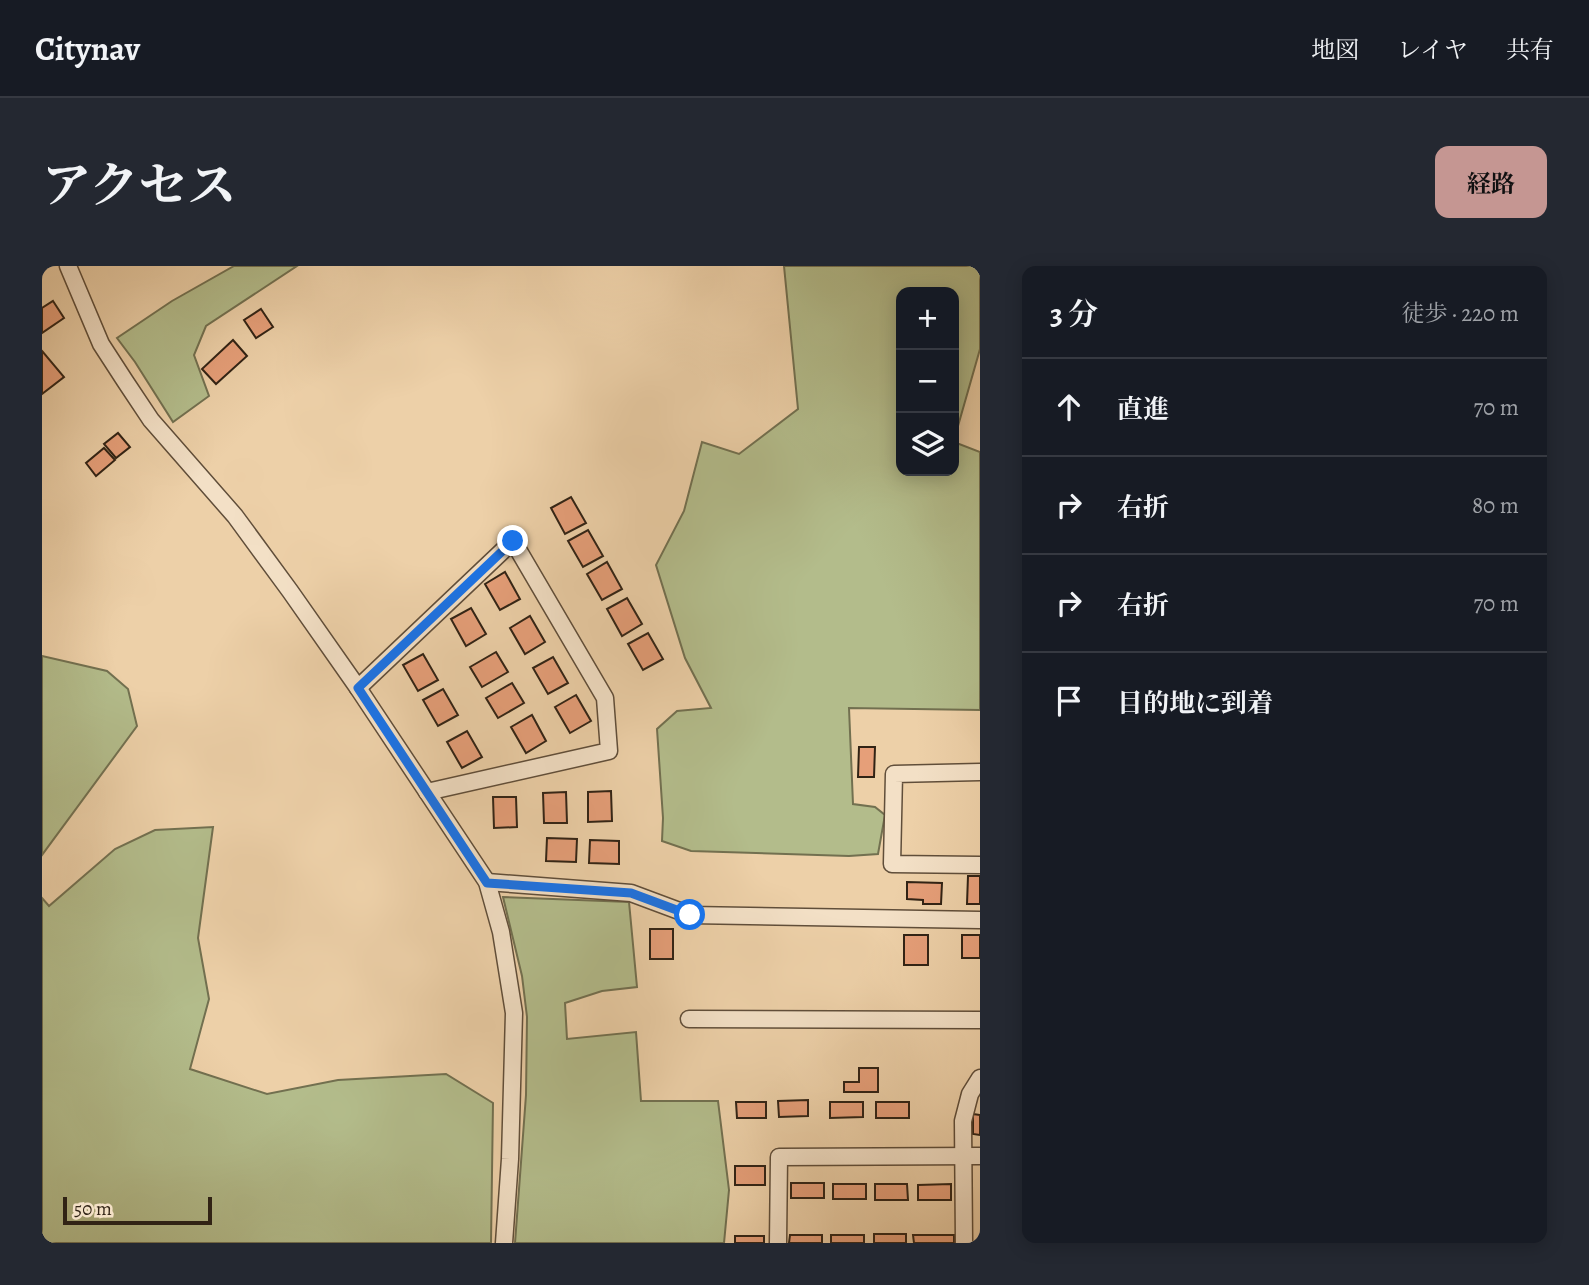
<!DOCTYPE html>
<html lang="ja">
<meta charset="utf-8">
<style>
:root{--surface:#171b24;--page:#242831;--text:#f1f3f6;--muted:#9ea1a6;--line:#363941;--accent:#c59692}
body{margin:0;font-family:Alegreya,"Noto Serif JP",serif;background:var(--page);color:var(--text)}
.controls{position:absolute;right:21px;top:21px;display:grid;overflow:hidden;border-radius:14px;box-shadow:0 4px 18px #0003}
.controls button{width:63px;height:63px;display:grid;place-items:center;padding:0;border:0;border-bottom:2px solid var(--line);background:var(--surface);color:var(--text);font:35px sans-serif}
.scale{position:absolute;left:21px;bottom:18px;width:149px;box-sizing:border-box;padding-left:7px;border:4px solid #312315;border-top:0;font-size:19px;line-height:24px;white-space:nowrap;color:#312315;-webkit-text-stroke:5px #f3e0c6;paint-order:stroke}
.stop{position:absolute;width:21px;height:21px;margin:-16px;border:5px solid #1a73e8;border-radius:50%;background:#fff}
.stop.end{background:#1a73e8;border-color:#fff;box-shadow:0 2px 7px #0008}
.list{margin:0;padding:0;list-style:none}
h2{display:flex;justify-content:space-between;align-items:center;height:91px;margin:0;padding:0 28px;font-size:30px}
h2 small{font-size:23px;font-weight:400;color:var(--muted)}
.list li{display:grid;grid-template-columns:46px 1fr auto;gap:21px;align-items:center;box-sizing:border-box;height:98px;padding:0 28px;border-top:2px solid var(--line)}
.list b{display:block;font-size:26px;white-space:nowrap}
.list em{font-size:23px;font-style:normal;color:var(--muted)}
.icon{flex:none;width:38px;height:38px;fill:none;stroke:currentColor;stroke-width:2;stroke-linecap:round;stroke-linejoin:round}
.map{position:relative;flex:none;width:938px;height:977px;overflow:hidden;border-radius:14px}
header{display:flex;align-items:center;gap:42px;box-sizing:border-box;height:98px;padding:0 35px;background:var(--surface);border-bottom:2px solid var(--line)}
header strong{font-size:33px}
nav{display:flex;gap:38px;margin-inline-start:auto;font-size:24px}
.intro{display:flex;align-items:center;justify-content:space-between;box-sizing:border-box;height:168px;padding:0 42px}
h1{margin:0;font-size:49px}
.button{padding:18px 32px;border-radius:14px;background:var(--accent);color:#111;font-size:24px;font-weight:700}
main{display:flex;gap:42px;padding:0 42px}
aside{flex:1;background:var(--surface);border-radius:14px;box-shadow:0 4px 18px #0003}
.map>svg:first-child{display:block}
.green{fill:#b3bc8b;stroke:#727050;stroke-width:2}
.building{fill:#e69f79;stroke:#312315;stroke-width:2}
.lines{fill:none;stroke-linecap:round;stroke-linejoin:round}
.street-casing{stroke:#604e3a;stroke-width:19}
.street{stroke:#f3e0c6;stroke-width:16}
.route{stroke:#1a73e8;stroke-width:9}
</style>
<header>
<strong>Citynav</strong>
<nav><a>地図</a><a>レイヤ</a><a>共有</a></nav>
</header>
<div class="intro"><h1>アクセス</h1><a class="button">経路</a></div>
<main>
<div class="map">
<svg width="938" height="977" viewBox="0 0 938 977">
<rect width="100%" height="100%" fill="#edd0a8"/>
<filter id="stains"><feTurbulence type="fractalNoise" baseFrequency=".00286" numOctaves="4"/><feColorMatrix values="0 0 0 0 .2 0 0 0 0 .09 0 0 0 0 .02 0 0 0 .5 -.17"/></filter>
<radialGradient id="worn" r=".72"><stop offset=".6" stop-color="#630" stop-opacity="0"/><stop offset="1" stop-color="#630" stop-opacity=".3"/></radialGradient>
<g class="green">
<path d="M 192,0 L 255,0 L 164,60 L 152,89 L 167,130 L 131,156 L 93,96 L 75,72 L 130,35 Z"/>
<path d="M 742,0 L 938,0 L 938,83 L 912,174 L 912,26 L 859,26 L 859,205 L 912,205 L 912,176 L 938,186 L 938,444 L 807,442 L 811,538 L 833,541 L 843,549 L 836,588 L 807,590 L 649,585 L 620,575 L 621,552 L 615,463 L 635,445 L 669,442 L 643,392 L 614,299 L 642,245 L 660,176 L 697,188 L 756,143 Z"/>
<path d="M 0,390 L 65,405 L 86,423 L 95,460 L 0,589 Z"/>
<path d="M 171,561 L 156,672 L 167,733 L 148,803 L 225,828 L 296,814 L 404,808 L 451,837 L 449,977 L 0,977 L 0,632 L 7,640 L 73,583 L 113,564 Z"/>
<path d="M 461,631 L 587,636 L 595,721 L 560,725 L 523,737 L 525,773 L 594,766 L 599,835 L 676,835 L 687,924 L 682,977 L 473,977 L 484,829 L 485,751 L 480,710 Z"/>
</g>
<g class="building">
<path d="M 11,35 L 22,52 L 0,67 L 0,42 Z"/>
<path d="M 219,43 L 231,61 L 214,72 L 202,54 Z"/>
<path d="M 191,74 L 205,90 L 174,118 L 160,103 Z"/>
<path d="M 0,85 L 22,111 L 0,128 Z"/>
<path d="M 76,167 L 88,181 L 74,192 L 62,178 Z"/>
<path d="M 62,182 L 73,194 L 54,210 L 44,197 Z"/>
<path d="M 529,231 L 544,257 L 523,268 L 509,242 Z"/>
<path d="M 546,264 L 561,290 L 541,301 L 526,275 Z"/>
<path d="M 565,296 L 580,323 L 560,334 L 545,308 Z"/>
<path d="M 463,306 L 478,333 L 458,344 L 443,318 Z"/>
<path d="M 585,332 L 600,358 L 580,370 L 565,343 Z"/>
<path d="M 429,342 L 444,368 L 424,380 L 409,353 Z"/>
<path d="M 488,350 L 503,376 L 483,388 L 468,362 Z"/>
<path d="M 606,367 L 621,393 L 601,404 L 586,378 Z"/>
<path d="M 454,386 L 466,406 L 440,421 L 428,401 Z"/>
<path d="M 381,388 L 396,414 L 376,425 L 361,399 Z"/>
<path d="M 511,391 L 526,417 L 506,428 L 491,402 Z"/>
<path d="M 470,417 L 482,437 L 456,452 L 444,432 Z"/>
<path d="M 401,423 L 416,449 L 396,460 L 381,434 Z"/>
<path d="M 534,429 L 549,455 L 528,467 L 513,441 Z"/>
<path d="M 490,449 L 504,475 L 484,487 L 469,461 Z"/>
<path d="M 425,465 L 440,491 L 420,502 L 405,476 Z"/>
<path d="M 817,481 L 833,481 L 832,511 L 816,511 Z"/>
<path d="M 569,525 L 570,555 L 546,556 L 546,526 Z"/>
<path d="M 524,526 L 525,557 L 502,557 L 501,527 Z"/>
<path d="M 451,531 L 474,531 L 475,561 L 452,562 Z"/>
<path d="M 505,572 L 535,573 L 534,596 L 504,595 Z"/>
<path d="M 548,574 L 577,575 L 577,598 L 547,597 Z"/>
<path d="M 926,610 L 938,610 L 938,638 L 925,638 Z"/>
<path d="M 865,616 L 900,617 L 899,638 L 881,638 L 881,634 L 865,633 Z"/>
<rect x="608" y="663" width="23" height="30"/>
<rect x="862" y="669" width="24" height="30"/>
<rect x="920" y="669" width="18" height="23"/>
<path d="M 817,802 L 836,802 L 836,826 L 802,826 L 802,816 L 817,816 Z"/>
<path d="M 766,834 L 766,850 L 737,851 L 736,835 Z"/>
<path d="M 694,836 L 724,836 L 724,852 L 695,852 Z"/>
<path d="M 788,836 L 821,836 L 821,851 L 788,852 Z"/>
<rect x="834" y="836" width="33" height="16"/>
<path d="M 931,848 L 938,849 L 938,869 L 931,868 Z"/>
<rect x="693" y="900" width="30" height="19"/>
<rect x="749" y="917" width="33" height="15"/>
<rect x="791" y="918" width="33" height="15"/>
<path d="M 833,918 L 865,918 L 866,934 L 833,934 Z"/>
<path d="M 909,918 L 909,934 L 876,934 L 876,919 Z"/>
<rect x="832" y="968" width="32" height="9"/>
<path d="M 748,969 L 780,969 L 780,977 L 747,977 Z"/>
<rect x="789" y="969" width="33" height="8"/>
<path d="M 871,969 L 912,969 L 912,977 L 872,977 Z"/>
<rect x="693" y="970" width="29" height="7"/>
</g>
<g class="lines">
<defs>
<g id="street">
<path d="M 26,0 L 59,78 L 83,115 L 109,154 L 193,250 L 248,325 L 316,422 L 445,616 L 459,666 L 472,747 L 468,893 L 462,977"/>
<path d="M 316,422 L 471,275 L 563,432 L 567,485 L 385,526"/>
<path d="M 938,506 L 852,508 L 850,598 L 938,599"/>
<path d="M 445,616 L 589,627 L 648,649 L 938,654"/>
<path d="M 647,753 L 938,754"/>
<path d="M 736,977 L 737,891 L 938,890"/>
<path d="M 922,977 L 921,855 L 928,828 L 938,812"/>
</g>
</defs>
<use href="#street" class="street-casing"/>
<use href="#street" class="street"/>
</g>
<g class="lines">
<path class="route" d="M 471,275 L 316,422 L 445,617 L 589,627 L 648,649"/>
</g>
<rect width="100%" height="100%" filter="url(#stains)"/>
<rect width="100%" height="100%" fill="url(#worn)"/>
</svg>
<div class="controls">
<button>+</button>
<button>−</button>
<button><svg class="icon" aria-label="layers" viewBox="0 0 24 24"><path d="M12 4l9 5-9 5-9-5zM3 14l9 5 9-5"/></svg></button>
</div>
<div class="scale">50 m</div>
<div class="stop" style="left:648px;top:649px"></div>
<div class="stop end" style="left:471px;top:275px"></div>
</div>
<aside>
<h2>3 分<small>徒歩 · 220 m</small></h2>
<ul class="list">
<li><svg class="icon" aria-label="ahead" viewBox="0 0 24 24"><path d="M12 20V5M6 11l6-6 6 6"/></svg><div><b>直進</b></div><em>70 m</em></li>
<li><svg class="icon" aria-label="right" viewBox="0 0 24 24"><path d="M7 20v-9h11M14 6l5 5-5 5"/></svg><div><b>右折</b></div><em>80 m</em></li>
<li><svg class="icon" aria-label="right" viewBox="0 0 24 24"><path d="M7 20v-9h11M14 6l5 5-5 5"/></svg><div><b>右折</b></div><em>70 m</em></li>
<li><svg class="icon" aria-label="arrive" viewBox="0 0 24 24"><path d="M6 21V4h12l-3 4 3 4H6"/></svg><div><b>目的地に到着</b></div></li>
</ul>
</aside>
</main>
